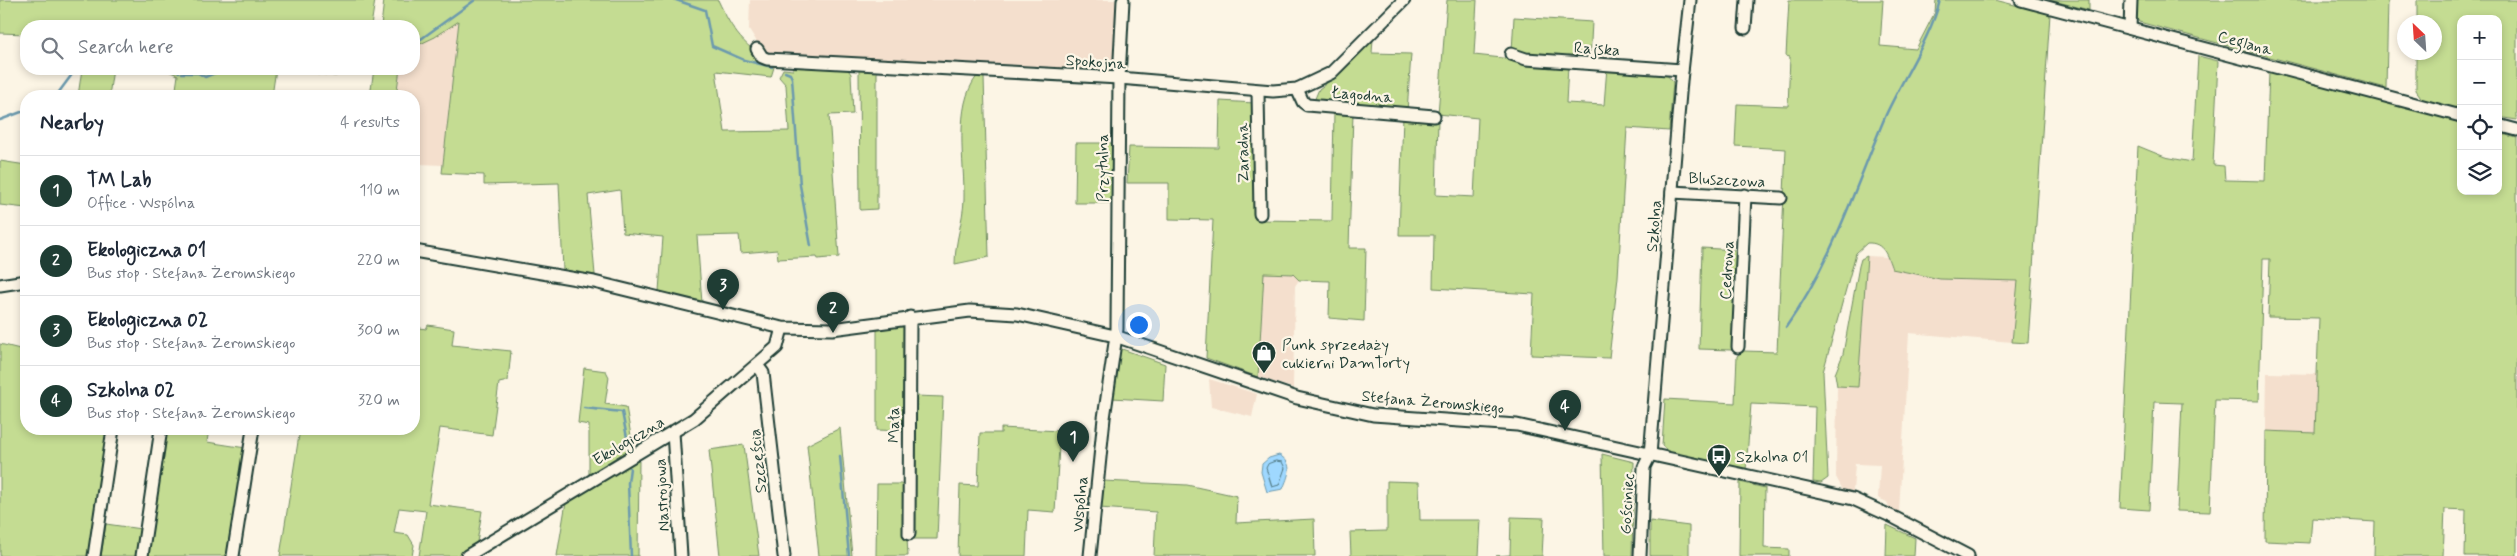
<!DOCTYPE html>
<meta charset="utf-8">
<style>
:root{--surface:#fff;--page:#f2f2f3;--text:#1f2937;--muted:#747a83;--line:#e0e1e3;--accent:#1f3d34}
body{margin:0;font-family:Mynerve,sans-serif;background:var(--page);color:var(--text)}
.controls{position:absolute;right:15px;top:15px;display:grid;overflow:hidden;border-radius:10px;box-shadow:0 2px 8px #0003}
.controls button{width:45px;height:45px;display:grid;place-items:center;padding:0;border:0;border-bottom:1px solid var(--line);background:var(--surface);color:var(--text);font:25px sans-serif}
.compass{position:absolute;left:2397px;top:15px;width:45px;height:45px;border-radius:50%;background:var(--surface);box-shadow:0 2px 8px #0003;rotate:335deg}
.you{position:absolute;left:1138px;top:324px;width:18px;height:18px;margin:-12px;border:4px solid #fff;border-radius:50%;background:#1a73e8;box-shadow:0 0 0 8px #1a73e833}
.badge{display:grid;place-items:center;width:32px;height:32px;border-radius:50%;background:var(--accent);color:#fff;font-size:16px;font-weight:700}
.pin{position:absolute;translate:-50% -41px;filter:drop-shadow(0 1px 2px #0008)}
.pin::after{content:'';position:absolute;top:26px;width:18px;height:15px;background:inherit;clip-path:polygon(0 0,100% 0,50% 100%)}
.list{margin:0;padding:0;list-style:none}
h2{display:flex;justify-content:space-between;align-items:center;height:65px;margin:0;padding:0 20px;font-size:21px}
h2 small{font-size:16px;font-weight:400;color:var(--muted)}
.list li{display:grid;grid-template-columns:32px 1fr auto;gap:15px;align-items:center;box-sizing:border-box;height:70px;padding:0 20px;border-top:1px solid var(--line)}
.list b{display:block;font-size:19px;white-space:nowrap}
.list p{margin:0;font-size:16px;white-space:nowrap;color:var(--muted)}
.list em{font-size:16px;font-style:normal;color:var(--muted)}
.icon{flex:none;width:28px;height:28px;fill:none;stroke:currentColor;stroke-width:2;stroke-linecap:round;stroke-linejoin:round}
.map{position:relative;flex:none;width:2517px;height:556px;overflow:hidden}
.search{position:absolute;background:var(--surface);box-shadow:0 2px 8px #0003;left:20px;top:20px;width:400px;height:55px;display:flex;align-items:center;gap:12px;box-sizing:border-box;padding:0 18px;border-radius:20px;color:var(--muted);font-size:19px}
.panel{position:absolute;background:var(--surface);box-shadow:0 2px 8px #0003;left:20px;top:90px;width:400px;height:345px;border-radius:20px}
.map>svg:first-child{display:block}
.built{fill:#f4dfcd}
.green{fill:#c4dc92;stroke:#728c63}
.water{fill:#9fd8ff;stroke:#6c9aae}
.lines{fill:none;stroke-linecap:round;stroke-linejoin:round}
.shore{stroke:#527b85;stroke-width:1}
.stream{stroke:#6c9aae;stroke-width:2.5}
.minor-casing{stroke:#1f3d34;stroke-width:15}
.minor{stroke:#fcf5e5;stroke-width:11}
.labels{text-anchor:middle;stroke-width:4.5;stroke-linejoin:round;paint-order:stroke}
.street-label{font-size:16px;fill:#1f3d34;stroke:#fcf5e5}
.poi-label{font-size:16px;fill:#1f3d34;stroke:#fcf5e5;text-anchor:start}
</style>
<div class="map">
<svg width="2517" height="556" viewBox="0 0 2517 556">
<rect width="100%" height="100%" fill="#fcf5e5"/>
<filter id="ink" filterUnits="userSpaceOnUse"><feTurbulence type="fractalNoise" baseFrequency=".02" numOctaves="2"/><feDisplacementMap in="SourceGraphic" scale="10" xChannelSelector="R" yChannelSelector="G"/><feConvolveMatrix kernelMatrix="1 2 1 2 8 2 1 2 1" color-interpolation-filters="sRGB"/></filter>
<g filter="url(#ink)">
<g class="built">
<path d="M 750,0 L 1117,0 L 1113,72 L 826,58 L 763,52 L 749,29 Z"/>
<path d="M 459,20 L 443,165 L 418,164 L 414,193 L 414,96 L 396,96 L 400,69 L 414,69 L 414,47 L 435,37 Z"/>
<path d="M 1867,256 L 1887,257 L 1892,269 L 1940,279 L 2018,281 L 2012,342 L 1909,333 L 1899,512 L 1890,509 L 1887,502 L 1878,498 L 1880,465 L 1855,464 L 1853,491 L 1843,490 L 1836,477 L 1837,386 L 1858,387 Z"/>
<path d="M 1264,273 L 1293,274 L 1299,280 L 1295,286 L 1293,388 L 1258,377 Z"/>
<path d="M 2267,373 L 2317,374 L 2315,433 L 2266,431 Z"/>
<path d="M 1209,379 L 1257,394 L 1252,417 L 1211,407 Z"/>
</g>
<g class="green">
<path d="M 0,0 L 375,0 L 371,26 L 26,26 L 26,34 L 0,33 Z"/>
<path d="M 384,0 L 718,0 C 733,32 744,47 775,64 L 771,77 L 716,71 L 725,132 L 789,131 L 786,85 L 779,77 L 783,69 L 793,70 L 793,67 L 847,68 L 851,74 L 853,114 L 829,115 L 839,257 L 818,259 L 817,257 L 778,259 L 777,250 L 741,253 L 739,235 L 697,236 L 702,303 L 659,291 L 663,237 L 623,233 L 620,190 L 588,195 L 595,275 L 563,270 L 559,183 L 484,185 L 484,175 L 442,173 L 459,21 L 435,37 L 414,47 L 414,26 L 381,26 Z"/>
<path d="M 1447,0 L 1477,0 L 1474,55 L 1568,65 L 1566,103 L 1604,105 L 1607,67 L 1666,74 L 1673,82 L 1669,131 L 1627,128 L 1618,277 L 1609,358 L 1531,355 L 1534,294 L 1433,288 L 1434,235 L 1399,235 L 1403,116 L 1438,119 L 1436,195 L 1474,197 L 1478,118 L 1438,114 Z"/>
<path d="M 1789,0 L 1883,0 L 1880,46 L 1916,49 L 1935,12 L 1936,0 L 1995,0 L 2050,14 L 2028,343 L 2012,342 L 2018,281 L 1940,279 L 1892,269 C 1887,256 1884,242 1867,243 L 1856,253 L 1823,372 L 1828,478 L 1821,483 L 1813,482 L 1815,407 L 1751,404 L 1746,470 L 1673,455 L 1662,446 L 1665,399 L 1735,403 L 1737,356 L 1743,351 L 1777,352 L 1786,149 L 1735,146 L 1737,104 L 1788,106 L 1790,57 L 1786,56 Z"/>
<path d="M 2050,0 L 2089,0 L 2089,10 Z"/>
<path d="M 2136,0 L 2388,0 L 2386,88 L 2139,22 L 2135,15 Z"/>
<path d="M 2417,0 L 2517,0 L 2517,120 L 2498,117 L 2498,19 L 2461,19 L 2461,109 L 2424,102 L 2416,90 L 2416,53 L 2434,52 L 2434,22 L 2417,22 Z"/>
<path d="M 1514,17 L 1592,22 L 1590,60 L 1529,56 L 1528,53 L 1512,51 Z"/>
<path d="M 1373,39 L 1372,53 L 1411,54 L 1407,112 L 1314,101 L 1319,89 L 1343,71 Z"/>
<path d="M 2198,56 L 2218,61 L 2213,165 L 2224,166 L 2225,180 L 2265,181 L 2269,72 L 2326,85 L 2461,123 L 2461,191 L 2498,191 L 2498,133 L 2517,138 L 2517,556 L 2465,556 L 2466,510 L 2445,509 L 2443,556 L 2374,556 L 2375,522 L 2312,518 L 2310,543 L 2265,541 L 2266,431 L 2315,433 L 2319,318 L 2268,317 L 2270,259 L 2263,259 L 2259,401 L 2215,400 L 2210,512 L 2177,511 L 2182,403 L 2154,402 L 2149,510 L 2120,508 L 2138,146 L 2165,157 L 2192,162 Z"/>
<path d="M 82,69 L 113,69 L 109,96 L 78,96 Z"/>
<path d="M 163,69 L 276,69 L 272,96 L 175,96 L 178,75 Z"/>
<path d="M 284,69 L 365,69 L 335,76 Z"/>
<path d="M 374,69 L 400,69 L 396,96 L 370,96 Z"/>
<path d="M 859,69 L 877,69 L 877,209 L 860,210 Z"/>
<path d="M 977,76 L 984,77 L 989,257 L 955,264 C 955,240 963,222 964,200 C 965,162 953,107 977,76 Z"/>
<path d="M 1220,101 L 1255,103 L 1256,220 L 1332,221 L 1334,111 L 1353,113 L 1349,248 L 1366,248 L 1364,321 L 1329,318 L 1330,281 L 1299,280 L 1293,274 L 1264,273 L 1258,377 L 1206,358 L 1213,220 L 1169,219 L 1169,183 L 1127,183 L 1129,147 L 1219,148 Z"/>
<path d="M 1076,143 L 1114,143 L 1113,203 L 1075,203 Z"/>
<path d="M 0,161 L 26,165 L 26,208 L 0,205 Z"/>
<path d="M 1702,248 L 1736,250 L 1732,350 L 1699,349 Z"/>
<path d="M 1867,256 L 1858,387 L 1837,386 L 1835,374 L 1843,354 L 1859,266 L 1861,259 Z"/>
<path d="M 907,324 L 905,431 L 877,430 L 877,329 Z"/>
<path d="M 428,325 L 454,329 L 452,345 L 511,351 L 508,381 L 499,383 L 492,435 L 440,428 L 428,504 L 482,511 L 477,542 L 457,556 L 419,556 L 426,511 L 399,508 L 394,533 L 408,535 L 414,545 L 412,556 L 280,556 L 300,429 L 414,429 L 414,327 L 426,329 Z"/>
<path d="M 26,339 L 26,429 L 109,429 L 90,556 L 0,556 L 0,344 L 24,350 Z"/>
<path d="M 1119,348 L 1165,364 L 1163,401 L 1112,398 Z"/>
<path d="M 584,368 L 606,371 L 609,377 L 605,404 L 626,407 L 633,447 L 589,474 L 589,425 L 578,423 Z"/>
<path d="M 915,396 L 943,397 L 937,539 L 914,539 L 912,533 Z"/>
<path d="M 840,428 L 852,556 L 819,556 L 807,445 Z"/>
<path d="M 1001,428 L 1060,431 L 1055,512 L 1028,510 L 1026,556 L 958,556 L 960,485 L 978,486 L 980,433 L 1001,433 Z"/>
<path d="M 165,429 L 209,429 L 207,442 L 246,448 L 228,556 L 146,556 Z"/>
<path d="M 744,445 L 759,556 L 720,556 L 709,450 Z"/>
<path d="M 1602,454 L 1634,462 L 1632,556 L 1604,556 Z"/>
<path d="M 639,459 L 638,556 L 557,556 L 566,502 Z"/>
<path d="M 1103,481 L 1187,485 L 1237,496 L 1236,523 L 1314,519 L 1315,556 L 1154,556 L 1156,512 L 1099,508 Z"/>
<path d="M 1387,481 L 1419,482 L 1420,520 L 1481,520 L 1479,556 L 1351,556 L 1350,532 L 1387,531 Z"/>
<path d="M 1740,482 L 1765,488 L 1764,548 L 1789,549 L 1789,556 L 1739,556 Z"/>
<path d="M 877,484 L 904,484 L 908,556 L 876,556 Z"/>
<path d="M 1511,517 L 1544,518 L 1542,556 L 1496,556 L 1510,555 Z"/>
<path d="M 1650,521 L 1689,526 L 1689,556 L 1650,556 Z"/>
<path d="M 106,524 L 141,529 L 137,556 L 101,556 Z"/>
<path d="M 1887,525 L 1915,538 L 1914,556 L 1886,556 Z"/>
</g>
<path class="water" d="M 1279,455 C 1295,464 1288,476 1283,489 L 1267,492 L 1261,472 L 1262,464 L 1269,458 Z"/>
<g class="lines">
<path class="shore" d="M 1276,461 L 1282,462 L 1285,468 L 1279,485 L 1272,487 L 1266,468 L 1268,464 Z"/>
<g class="stream">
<path d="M 676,0 L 705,10 L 712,46 L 744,60 L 772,67"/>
<path d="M 414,44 L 475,0"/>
<path d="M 173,69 L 179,72"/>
<path d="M 311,69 L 334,72 L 355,69"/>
<path d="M 785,72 L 790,74 L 792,78 L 800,185 L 811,246"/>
<path d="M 182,73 L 198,73 L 205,77 L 225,69"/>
<path d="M 56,96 L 76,69"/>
<path d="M 0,120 L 24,111"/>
<path d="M 1786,327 C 1832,262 1854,190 1885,117 C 1900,83 1932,35 1940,0"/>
<path d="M 584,408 L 622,412 L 629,448"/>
<path d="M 840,456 L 849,556"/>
<path d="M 630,468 L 628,483 L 631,556"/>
</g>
<defs>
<g id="minor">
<path d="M 2021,0 L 2461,116"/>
<path d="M 1745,28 L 1747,0"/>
<path d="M 2130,28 L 2131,0"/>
<path d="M 757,49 L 762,57 L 767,59 L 1119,78 L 1273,91 L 1297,89 L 1331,73 L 1404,0"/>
<path d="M 1511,54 L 1526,59 L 1682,70"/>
<path d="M 1297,89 L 1303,102 L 1307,105 L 1434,116"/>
<path d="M 1258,92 L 1260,214"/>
<path d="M 2498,125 L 2517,130"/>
<path d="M 1672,192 L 1781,198"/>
<path d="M 414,251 L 594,282 L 782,328 L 832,329 L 970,311 L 1017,314 L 1115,336 L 1297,398 L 1373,415 L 1517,425 L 1853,499 L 1895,518 L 1968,556"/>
<path d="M 0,285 L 26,281"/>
<path d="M 1738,347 L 1745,195"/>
<path d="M 757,365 L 763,373 L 784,556"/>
<path d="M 673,432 L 681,556"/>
<path d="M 909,534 L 910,317"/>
<path d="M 94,556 L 113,429"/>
<path d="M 142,556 L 161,429"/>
<path d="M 233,556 L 253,429"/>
<path d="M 467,556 L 694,419 L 777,347 L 782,328"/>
<path d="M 1090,556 L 1104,418 L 1117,329 L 1119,78 L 1123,0"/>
<path d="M 1640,556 L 1644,467 L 1650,455 L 1681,81 L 1690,0"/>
</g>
</defs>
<use href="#minor" class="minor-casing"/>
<use href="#minor" class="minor"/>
</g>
</g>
<defs>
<symbol id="shop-pin" viewBox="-11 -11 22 30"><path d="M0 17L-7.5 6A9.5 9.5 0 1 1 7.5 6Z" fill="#1f3d34" stroke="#fcf5e5"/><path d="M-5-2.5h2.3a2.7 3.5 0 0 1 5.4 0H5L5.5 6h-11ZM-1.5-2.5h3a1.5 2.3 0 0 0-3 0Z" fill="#fff"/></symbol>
<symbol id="bus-pin" viewBox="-11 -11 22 30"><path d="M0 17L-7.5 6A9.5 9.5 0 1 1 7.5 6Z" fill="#1f3d34" stroke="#fcf5e5"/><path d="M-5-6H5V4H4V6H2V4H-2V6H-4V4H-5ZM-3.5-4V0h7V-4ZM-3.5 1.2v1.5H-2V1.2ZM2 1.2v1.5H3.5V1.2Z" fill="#fff"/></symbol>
</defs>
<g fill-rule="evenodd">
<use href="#shop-pin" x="1250" y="339" width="28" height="38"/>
<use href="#bus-pin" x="1705" y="442" width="28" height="38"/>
</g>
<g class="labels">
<g class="street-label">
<text transform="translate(2245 42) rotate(15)" y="6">Ceglana</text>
<text transform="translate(1597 48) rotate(4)" y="6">Rajska</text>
<text transform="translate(1096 61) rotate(4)" y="6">Spokojna</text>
<text transform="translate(1362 94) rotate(5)" y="6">Łagodna</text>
<text transform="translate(1242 153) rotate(-91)" y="6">Zaradna</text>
<text transform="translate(1102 168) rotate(-90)" y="6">Przytulna</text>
<text transform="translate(1727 179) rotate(3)" y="6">Bluszczowa</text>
<text transform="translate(1653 226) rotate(-85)" y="6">Szkolna</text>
<text transform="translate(1726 270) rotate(-87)" y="6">Cedrowa</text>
<text transform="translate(1433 401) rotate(5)" y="6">Stefana Żeromskiego</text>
<text transform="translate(893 425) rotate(-90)" y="6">Mała</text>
<text transform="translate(628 440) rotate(-31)" y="6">Ekologiczna</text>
<text transform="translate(757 461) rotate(-96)" y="6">Szczęścia</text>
<text transform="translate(661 495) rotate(-93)" y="6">Nastrojowa</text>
<text transform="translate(1079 504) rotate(-85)" y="6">Wspólna</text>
<text transform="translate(1626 504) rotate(-87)" y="6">Gościniec</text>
</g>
<g class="poi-label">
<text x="1282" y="350">Punk sprzedaży<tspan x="1282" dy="18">cukierni DamTorty</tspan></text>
<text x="1736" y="462">Szkolna 01</text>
</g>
</g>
</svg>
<div class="controls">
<button>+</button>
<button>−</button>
<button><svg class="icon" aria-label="locate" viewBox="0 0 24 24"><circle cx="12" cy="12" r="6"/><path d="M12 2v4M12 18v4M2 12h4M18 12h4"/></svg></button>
<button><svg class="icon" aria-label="layers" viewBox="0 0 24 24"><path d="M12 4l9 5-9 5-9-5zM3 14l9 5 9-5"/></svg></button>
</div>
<svg class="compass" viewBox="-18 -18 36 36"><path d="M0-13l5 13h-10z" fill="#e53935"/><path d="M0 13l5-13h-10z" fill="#747a83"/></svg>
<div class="you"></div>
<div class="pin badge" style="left:1073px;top:462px">1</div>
<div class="pin badge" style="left:833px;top:333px">2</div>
<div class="pin badge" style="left:723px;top:310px">3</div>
<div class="pin badge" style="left:1565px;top:431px">4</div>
<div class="search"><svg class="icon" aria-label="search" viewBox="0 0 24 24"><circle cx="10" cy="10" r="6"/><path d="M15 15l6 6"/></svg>Search here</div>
<section class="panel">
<h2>Nearby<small>4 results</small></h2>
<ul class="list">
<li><span class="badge">1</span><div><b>TM Lab</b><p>Office · Wspólna</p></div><em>110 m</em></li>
<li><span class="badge">2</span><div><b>Ekologiczna 01</b><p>Bus stop · Stefana Żeromskiego</p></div><em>220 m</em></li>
<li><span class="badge">3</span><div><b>Ekologiczna 02</b><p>Bus stop · Stefana Żeromskiego</p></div><em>300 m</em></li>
<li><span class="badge">4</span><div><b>Szkolna 02</b><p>Bus stop · Stefana Żeromskiego</p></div><em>320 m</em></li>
</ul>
</section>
</div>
